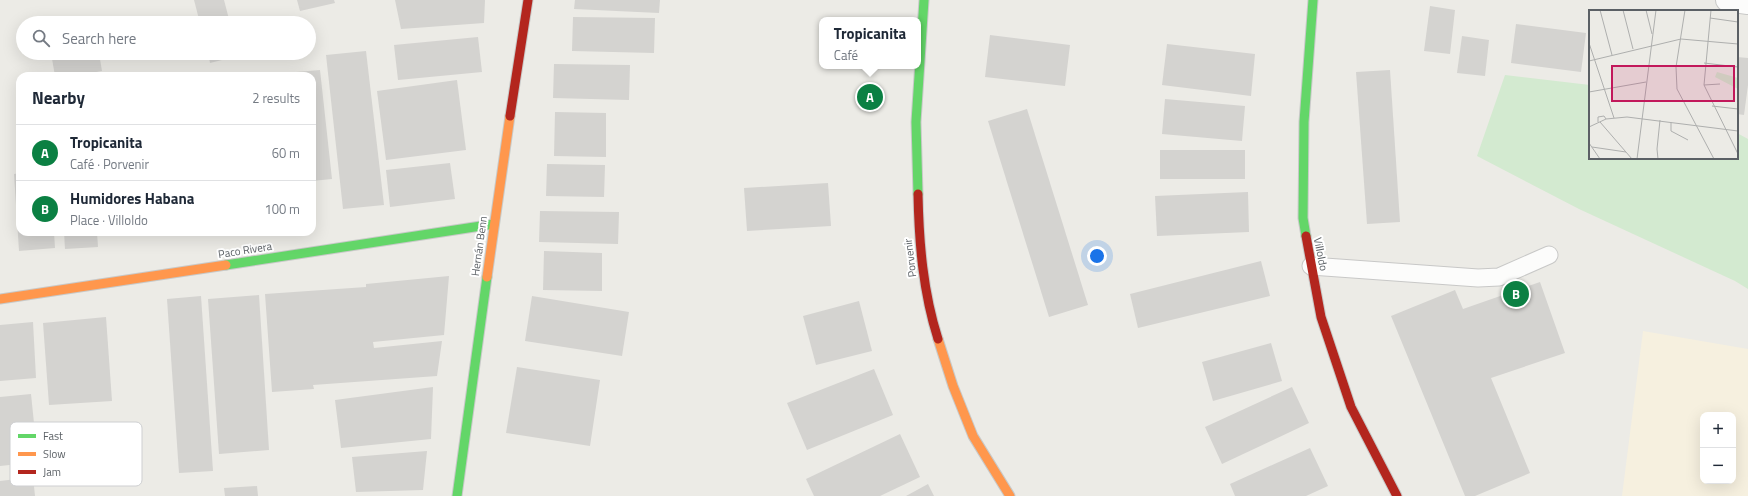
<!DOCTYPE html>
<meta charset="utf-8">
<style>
:root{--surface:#fff;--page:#f2f2f3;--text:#1f2937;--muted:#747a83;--line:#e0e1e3;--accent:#0b8043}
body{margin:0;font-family:"Titillium Web",sans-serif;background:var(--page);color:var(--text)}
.controls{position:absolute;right:12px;bottom:12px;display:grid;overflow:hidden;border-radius:8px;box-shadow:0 4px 16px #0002}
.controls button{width:36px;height:36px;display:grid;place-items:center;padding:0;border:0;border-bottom:1px solid var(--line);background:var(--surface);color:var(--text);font:20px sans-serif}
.you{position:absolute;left:1097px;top:256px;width:14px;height:14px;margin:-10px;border:3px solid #fff;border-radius:50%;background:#1a73e8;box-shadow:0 0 0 6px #1a73e833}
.badge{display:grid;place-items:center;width:26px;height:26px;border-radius:50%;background:var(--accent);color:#fff;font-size:13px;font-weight:700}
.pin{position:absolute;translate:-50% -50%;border:2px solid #fff;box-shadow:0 1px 4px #0006}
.popup{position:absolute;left:819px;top:17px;width:102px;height:52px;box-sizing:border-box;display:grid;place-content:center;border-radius:8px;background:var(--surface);filter:drop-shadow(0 1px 3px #0005);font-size:13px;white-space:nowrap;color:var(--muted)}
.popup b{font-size:15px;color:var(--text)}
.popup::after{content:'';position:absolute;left:50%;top:100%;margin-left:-8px;border:8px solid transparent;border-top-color:var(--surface)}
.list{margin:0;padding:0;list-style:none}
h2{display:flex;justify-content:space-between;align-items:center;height:52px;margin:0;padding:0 16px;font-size:17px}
h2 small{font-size:13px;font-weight:400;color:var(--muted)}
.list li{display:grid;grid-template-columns:26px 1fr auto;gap:12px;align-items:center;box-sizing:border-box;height:56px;padding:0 16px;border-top:1px solid var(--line)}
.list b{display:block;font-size:15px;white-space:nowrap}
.list p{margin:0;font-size:13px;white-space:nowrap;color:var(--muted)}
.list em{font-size:13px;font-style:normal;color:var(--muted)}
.icon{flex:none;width:22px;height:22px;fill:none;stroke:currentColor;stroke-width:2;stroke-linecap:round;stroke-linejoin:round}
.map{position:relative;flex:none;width:1748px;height:496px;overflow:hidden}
.search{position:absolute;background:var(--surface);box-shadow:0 4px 16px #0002;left:16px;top:16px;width:300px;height:44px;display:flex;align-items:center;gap:10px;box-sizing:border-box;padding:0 14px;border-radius:22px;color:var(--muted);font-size:15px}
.panel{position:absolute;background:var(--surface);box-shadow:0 4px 16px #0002;left:16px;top:72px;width:300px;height:164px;border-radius:12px}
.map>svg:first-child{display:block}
.commercial{fill:#f6f0df;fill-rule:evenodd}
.green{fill:#d3ead0}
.building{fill:#d4d3d0}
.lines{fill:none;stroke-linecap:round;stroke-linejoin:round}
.lane-casing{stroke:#c8c8c7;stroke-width:19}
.street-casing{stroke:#c8c8c7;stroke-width:24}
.fast-casing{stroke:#c8c9c8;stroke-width:11}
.slow-casing{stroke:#c8c9c8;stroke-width:11}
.jam-casing{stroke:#c8c9c8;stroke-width:11}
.lane{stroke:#fcfcfb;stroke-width:17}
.street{stroke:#fcfcfb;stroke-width:22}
.fast{stroke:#63d668;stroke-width:9}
.slow{stroke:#ff974d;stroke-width:9}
.jam{stroke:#b3261e;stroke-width:9}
.labels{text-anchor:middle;stroke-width:4;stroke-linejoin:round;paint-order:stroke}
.street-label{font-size:11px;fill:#5b6065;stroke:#fff}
.inset-road{fill:none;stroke:#aeafae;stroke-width:1}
.view{fill:#c2185b;fill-opacity:0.15;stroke:#c2185b;stroke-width:2}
.inset-edge{fill:none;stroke:#5b6065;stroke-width:2}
.key{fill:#fff;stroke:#cecfd1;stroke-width:1}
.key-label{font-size:11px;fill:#5b6065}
</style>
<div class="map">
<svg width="1748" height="496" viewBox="0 0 1748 496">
<rect width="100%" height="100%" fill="#ecebe6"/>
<path class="commercial" d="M 1643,331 L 1748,349 L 1748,496 L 1622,496 ZM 1703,415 L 1733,415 L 1733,481 L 1703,481 Z"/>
<path class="green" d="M 1505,75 L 1590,85 L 1590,158 L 1737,158 L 1737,133 L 1748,139 L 1748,289 L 1735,281 L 1579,209 L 1477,156 Z"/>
<g class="building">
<path d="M 194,0 L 224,0 L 230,23 L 200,23 Z"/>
<path d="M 297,0 L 334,0 L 335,3 L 300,11 Z"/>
<path d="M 395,0 L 485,0 L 484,23 L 401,29 Z"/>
<path d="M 575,0 L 660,0 L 659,13 L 574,9 Z"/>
<path d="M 1430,6 L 1455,10 L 1450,54 L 1424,51 Z"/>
<path d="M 573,17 L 655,18 L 654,53 L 572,51 Z"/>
<path d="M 1516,24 L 1586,33 L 1581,72 L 1511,63 Z"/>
<path d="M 990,35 L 1070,45 L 1065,86 L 985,77 Z"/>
<path d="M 1462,36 L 1489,40 L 1485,76 L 1457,73 Z"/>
<path d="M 478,37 L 482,72 L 398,80 L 394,45 Z"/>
<path d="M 1167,44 L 1255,54 L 1251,96 L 1162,85 Z"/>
<path d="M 366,51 L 384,205 L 343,209 L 326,55 Z"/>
<path d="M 51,53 L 99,53 L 102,71 L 74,76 L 55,76 Z"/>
<path d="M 208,53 L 246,53 L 246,54 L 210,63 Z"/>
<path d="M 1737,57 L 1748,58 L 1748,85 L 1744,115 L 1737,114 Z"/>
<path d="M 554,64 L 630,65 L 629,100 L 553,98 Z"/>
<path d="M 320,70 L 332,179 L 312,181 L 312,76 L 296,76 L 296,72 Z"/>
<path d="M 1390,70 L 1400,222 L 1367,224 L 1356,72 Z"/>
<path d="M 457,80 L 466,150 L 386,160 L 377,91 Z"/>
<path d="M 1165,99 L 1245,106 L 1242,141 L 1162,134 Z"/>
<path d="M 1027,109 L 1088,305 L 1049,317 L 988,121 Z"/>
<path d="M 555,112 L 606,113 L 606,157 L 554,156 Z"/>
<rect x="1160" y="150" width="85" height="29"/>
<path d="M 450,163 L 455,199 L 390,207 L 386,170 Z"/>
<path d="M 547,164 L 605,165 L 604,197 L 546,196 Z"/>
<path d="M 20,173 L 20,232 L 54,232 L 55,248 L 19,251 L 14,174 Z"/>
<path d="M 828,183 L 831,226 L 747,231 L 744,188 Z"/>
<path d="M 1248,192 L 1249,232 L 1157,236 L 1155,196 Z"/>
<path d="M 540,211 L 619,212 L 618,244 L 539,242 Z"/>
<path d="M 64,232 L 97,232 L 98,247 L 65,249 Z"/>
<path d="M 544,251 L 602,253 L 602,291 L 543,290 Z"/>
<path d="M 1261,261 L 1270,296 L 1138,328 L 1130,294 Z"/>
<path d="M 449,276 L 444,335 L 373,342 L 374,348 L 442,341 L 437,376 L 313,385 L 314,389 L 272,392 L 265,294 L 366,287 L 366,284 Z"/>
<path d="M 1540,282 L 1565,353 L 1491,378 L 1530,473 L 1475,496 L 1465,496 L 1391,316 L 1455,290 L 1463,309 Z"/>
<path d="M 259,295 L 269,450 L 219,454 L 208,299 Z"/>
<path d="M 201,296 L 213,471 L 179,473 L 167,299 Z"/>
<path d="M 532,296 L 629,312 L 622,356 L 525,341 Z"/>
<path d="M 859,301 L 872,351 L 816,365 L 803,316 Z"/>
<path d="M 106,317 L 112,401 L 49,405 L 43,323 Z"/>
<path d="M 33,322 L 36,378 L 0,381 L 0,325 Z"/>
<path d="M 1271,343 L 1282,381 L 1213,401 L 1202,362 Z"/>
<path d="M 517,367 L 600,380 L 590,446 L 506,433 Z"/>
<path d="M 874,369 L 893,415 L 807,450 L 787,403 Z"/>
<path d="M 433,387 L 431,439 L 341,448 L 335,400 Z"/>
<path d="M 1292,387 L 1309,423 L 1222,464 L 1205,427 Z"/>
<path d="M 31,394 L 38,462 L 0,466 L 0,397 Z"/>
<path d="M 900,434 L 920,477 L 880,496 L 814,496 L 806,479 Z"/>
<path d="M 1310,448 L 1328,486 L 1306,496 L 1235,496 L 1230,484 Z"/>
<path d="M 427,451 L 423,490 L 356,492 L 352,457 Z"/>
<path d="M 33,477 L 35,496 L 0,496 L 0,481 Z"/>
<path d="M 928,484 L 934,496 L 906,496 Z"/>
<path d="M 257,486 L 258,496 L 225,496 L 224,488 Z"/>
</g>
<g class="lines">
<defs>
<path id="lane" d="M 1311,266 L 1478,278 L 1499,277 L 1549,255"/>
<path id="street" d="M 1727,0 L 1748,3"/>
<g id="fast">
<path d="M 918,194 L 916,122 L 924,0"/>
<path d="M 1306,236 L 1303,218 L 1304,122 L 1313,0"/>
<path d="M 226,265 L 494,224"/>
<path d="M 457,496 L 487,277"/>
</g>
<g id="slow">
<path d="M 487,277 L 510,116"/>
<path d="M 0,299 L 226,265"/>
<path d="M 938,339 L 953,386 L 973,436 L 1010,496"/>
</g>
<g id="jam">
<path d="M 510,116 L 528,0"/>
<path d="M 918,194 C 919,243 923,292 938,339"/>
<path d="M 1306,236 L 1321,317 L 1351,407 L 1397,496"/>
</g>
</defs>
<use href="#lane" class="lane-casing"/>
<use href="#street" class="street-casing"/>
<use href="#fast" class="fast-casing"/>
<use href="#slow" class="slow-casing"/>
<use href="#jam" class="jam-casing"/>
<use href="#lane" class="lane"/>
<use href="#street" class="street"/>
<use href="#fast" class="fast"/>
<use href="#slow" class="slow"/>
<use href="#jam" class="jam"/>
</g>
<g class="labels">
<g class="street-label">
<text transform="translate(479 246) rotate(-82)" y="4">Hernán Benn</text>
<text transform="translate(245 250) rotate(-9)" y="4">Paco Rivera</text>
<text transform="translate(1321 254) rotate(79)" y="4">Villoldo</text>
<text transform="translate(910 258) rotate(-97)" y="4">Porvenir</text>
</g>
</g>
<g transform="translate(1589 10)">
<rect width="149" height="149" fill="#ecebe6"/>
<path d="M 128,62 L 149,68 L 149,79 L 126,67 Z" fill="#d3ead0"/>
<path class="inset-road" d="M 11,0 L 23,45M 34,0 L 44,39M 57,0 L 63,24M 96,0 L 87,57 L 88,79 L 125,149M 122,0 L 115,75 L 149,144M 121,8 L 149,12M 0,33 L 25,108M 0,51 L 92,29 L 149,34M 115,53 L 149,57M 115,75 L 131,74M 0,82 L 57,72M 123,96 L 149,99M 9,112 L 9,107 L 15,106 L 17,109M 11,112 L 43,149M 82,112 L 82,121 L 99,130M 0,117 L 17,109 L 38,107 L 149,121M 0,133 L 11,149M 3,137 L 37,142M 48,149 L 67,0M 69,149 L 68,139 L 71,110"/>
<path class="view" d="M 23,56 L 145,56 L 145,91 L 23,91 Z"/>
<rect width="149" height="149" class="inset-edge"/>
</g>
<rect x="10" y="422" width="132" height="64" rx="6" class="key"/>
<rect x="18" y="434" width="18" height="4" fill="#63d668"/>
<rect x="18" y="452" width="18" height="4" fill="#ff974d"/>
<rect x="18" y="470" width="18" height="4" fill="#b3261e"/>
<g class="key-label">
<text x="43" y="440">Fast</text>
<text x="43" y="458">Slow</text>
<text x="43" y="476">Jam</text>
</g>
</svg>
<div class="controls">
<button>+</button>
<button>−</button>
</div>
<div class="you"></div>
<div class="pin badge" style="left:870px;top:97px">A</div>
<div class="popup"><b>Tropicanita</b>Café</div>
<div class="pin badge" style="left:1516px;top:294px">B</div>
<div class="search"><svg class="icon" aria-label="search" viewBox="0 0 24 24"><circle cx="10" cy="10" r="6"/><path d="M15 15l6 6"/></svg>Search here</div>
<section class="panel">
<h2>Nearby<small>2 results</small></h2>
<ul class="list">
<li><span class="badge">A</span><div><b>Tropicanita</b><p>Café · Porvenir</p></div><em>60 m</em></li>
<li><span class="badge">B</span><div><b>Humidores Habana</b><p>Place · Villoldo</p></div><em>100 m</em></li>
</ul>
</section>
</div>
